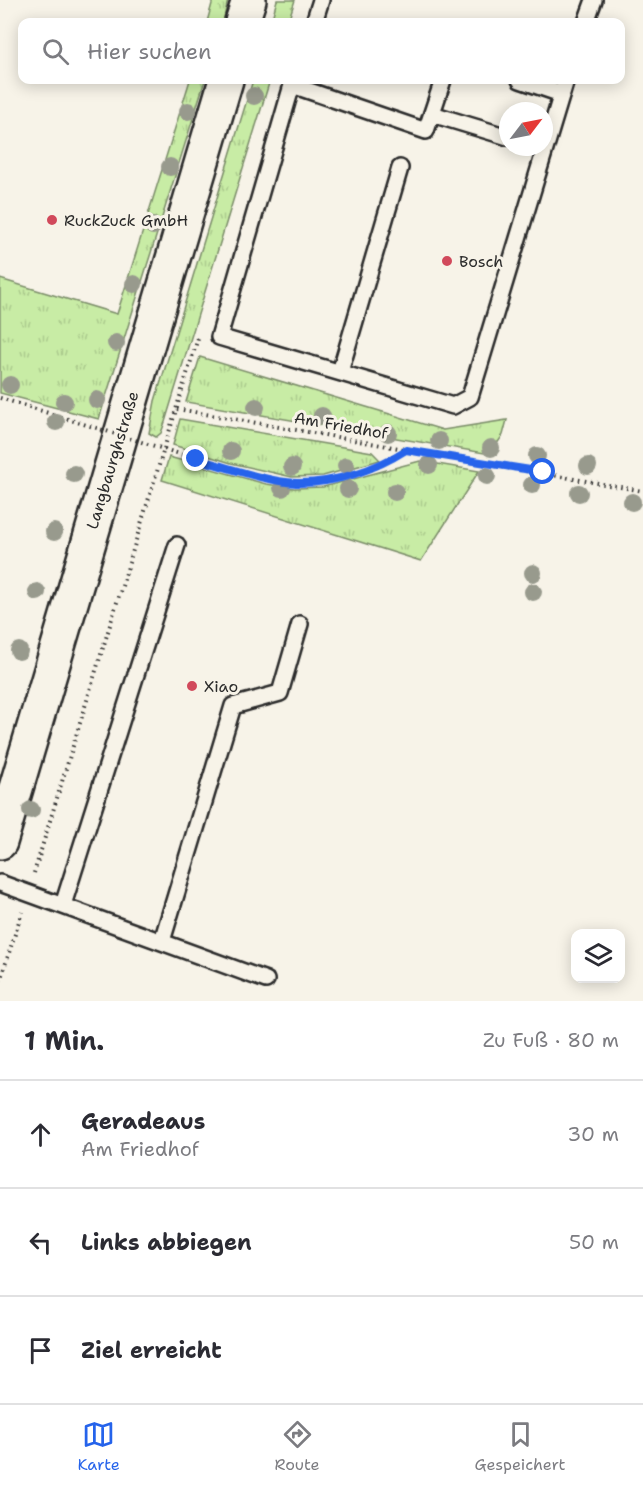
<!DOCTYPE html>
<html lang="de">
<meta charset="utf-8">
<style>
:root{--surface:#fff;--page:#f7f7f7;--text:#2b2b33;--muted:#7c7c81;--line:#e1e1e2;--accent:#2563eb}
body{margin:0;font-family:"Shantell Sans",sans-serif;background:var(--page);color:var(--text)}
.controls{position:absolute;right:18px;bottom:18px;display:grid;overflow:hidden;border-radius:12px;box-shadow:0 3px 15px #0003}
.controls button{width:54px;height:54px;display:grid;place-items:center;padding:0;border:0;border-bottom:2px solid var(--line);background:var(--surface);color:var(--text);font:30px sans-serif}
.compass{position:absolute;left:499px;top:102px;width:54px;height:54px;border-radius:50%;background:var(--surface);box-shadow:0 3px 15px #0003;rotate:58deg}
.stop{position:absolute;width:18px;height:18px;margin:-14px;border:4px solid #2563eb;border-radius:50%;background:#fff}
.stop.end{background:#2563eb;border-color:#fff;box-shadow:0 2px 6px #0008}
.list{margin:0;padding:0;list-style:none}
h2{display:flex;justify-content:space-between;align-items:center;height:78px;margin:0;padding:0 24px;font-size:26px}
h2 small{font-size:20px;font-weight:400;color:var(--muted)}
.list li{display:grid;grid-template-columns:39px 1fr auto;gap:18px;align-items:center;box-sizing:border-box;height:108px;padding:0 24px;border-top:2px solid var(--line)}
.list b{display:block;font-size:22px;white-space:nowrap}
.list p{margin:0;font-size:20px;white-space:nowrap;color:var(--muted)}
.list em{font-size:20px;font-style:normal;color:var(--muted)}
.icon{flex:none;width:33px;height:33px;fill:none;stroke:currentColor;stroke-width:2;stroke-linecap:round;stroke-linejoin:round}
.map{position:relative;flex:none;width:643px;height:1001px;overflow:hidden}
.search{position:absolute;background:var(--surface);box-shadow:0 3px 15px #0003;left:18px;right:18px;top:18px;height:66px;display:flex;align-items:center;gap:15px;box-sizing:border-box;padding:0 21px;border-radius:12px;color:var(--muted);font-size:22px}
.sheet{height:402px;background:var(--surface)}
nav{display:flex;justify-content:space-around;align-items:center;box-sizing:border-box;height:84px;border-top:2px solid var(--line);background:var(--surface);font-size:16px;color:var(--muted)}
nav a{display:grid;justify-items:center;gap:3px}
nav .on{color:var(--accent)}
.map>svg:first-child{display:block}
.grass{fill:url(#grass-tufts);stroke:#7a8c68;stroke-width:1.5}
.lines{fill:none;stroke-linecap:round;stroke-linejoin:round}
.service-casing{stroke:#2b2b2b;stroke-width:20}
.secondary-casing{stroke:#2b2b2b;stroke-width:38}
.path{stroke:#2b2b2b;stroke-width:4;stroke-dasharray:1.5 4.5;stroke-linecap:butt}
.service{stroke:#f7f3e8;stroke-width:15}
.secondary{stroke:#f7f3e8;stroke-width:33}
.path-bridge{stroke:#2b2b2b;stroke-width:4;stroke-dasharray:1.5 4.5;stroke-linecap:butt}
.tree{fill:#989a8d}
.route{stroke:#2563eb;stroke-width:8}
.poi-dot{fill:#d1495b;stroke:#f7f3e8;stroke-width:2}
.labels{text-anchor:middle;stroke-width:6;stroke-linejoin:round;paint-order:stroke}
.poi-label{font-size:16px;fill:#2b2b2b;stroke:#f7f3e8;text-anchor:start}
.street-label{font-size:16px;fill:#2b2b2b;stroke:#f7f3e8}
</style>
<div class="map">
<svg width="643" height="1001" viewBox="0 0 643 1001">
<defs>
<pattern id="grass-tufts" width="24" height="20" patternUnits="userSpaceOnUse" patternTransform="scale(1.5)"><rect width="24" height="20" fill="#c8eca5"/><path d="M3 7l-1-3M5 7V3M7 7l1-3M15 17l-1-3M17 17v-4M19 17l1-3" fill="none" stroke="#accb8e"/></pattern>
</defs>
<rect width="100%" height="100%" fill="#f7f3e8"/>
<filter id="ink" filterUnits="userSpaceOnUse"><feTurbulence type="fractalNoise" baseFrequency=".0167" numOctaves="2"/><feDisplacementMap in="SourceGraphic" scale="12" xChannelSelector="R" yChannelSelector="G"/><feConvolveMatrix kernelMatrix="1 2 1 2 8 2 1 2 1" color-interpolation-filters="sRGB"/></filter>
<g filter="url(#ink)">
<g class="grass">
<path d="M 213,0 L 228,0 L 223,22 L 207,22 Z"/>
<path d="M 277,0 L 295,0 L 288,22 L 271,22 Z"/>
<path d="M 190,80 L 205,80 L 99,419 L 0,393 L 0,279 L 117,314 Z"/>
<path d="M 253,80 L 270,80 L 165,422 L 161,433 L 156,437 L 149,433 L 155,401 Z"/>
<path d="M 200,357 L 443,430 L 507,420 L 503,435 L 490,454 L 186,402 Z"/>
<path d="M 180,419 L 372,452 L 380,460 L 323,476 L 292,477 L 231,463 L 173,445 Z"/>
<path d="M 169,457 L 266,484 L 294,488 L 323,487 L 420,461 L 479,471 L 421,561 L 162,480 Z"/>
</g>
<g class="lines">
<defs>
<g id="service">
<path d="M 314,22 L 321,0"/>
<path d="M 586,22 L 594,0"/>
<path d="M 294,80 L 292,85 L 426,131 L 443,80"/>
<path d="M 520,80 L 561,94"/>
<path d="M 292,85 L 219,337 L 453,406 L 470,397 L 566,80"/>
<path d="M 432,114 L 508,137"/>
<path d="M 340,372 L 400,168"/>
<path d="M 0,883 L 266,980"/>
<path d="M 63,905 L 177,545"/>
<path d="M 162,941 L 233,706 L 280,693 L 300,624"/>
</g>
<g id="secondary">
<path d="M 242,22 L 249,0"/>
<path d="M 0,842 L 226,80"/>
</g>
</defs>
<use href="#service" class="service-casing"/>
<use href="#secondary" class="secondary-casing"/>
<g class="path">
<path d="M 0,398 L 61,417"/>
<path d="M 177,409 L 643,491"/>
<path d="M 196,459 C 228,467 263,481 296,483 C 333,485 375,470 405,450"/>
<path d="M 34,873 L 198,338"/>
<path d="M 0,981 L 22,912"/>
</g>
<use href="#service" class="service"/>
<use href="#secondary" class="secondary"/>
<path class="path-bridge" d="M 61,417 L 196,459"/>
</g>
<g class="tree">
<circle cx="254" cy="96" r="9"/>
<circle cx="188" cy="111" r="9"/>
<circle cx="170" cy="167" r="9"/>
<circle cx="153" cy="226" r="9"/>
<circle cx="134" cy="284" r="9"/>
<circle cx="116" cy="343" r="9"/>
<circle cx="10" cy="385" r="9"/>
<circle cx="97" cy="400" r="9"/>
<circle cx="64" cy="402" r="9"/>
<circle cx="256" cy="407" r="9"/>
<circle cx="322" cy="416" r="9"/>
<circle cx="56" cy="422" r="9"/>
<circle cx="388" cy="433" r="9"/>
<circle cx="439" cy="441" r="9"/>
<circle cx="491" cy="448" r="9"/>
<circle cx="231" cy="451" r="9"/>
<circle cx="537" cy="456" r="9"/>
<circle cx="429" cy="465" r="9"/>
<circle cx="346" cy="466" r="9"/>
<circle cx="588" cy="466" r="9"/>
<circle cx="292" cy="467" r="9"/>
<circle cx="74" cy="474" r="9"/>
<circle cx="487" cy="476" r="9"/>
<circle cx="532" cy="485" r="9"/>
<circle cx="282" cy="488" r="9"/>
<circle cx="348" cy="489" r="9"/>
<circle cx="395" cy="492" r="9"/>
<circle cx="579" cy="493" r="9"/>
<circle cx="632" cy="502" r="9"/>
<circle cx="54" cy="532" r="9"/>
<circle cx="533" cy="573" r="9"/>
<circle cx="37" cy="592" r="9"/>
<circle cx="533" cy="592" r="9"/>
<circle cx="19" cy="651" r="9"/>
<circle cx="31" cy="810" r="9"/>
</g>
</g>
<g class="lines" filter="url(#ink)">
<path class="route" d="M 196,459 C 228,467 263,481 296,483 C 334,484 375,470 406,450 L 543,472"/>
</g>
<g class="poi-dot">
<circle cx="52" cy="220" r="6"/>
<circle cx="447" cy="261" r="6"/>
<circle cx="192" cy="686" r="6"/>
</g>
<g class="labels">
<g class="poi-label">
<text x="64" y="226">RuckZuck GmbH</text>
<text x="459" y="267">Bosch</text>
<text x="204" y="692">Xiao</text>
</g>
<g class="street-label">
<text transform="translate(341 425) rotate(10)" y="6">Am Friedhof</text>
<text transform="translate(112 460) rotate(-73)" y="6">Langbaurghstraße</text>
</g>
</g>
</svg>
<div class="controls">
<button><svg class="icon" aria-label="layers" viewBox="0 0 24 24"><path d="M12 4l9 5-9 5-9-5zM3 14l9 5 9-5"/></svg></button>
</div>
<svg class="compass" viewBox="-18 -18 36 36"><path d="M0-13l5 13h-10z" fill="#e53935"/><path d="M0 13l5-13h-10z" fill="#7c7c81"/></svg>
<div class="stop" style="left:543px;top:472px"></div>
<div class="stop end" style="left:196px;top:459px"></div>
<div class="search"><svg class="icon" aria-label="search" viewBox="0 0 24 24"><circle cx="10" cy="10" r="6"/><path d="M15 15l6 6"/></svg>Hier suchen</div>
</div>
<section class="sheet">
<h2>1 Min.<small>Zu Fuß · 80 m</small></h2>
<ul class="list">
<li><svg class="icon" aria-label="ahead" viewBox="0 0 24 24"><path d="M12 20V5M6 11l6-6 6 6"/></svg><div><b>Geradeaus</b><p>Am Friedhof</p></div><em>30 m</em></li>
<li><svg class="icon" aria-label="left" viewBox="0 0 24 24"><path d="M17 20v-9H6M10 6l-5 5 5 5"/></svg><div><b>Links abbiegen</b></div><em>50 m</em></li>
<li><svg class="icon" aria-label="arrive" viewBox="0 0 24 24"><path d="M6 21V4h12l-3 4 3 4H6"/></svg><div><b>Ziel erreicht</b></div></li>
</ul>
</section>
<nav>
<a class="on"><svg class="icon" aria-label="map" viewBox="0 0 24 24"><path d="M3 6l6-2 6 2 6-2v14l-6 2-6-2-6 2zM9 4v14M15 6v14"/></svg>Karte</a>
<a><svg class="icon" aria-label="directions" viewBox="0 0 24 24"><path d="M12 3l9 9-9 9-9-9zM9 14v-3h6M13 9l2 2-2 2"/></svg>Route</a>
<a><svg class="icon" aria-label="saved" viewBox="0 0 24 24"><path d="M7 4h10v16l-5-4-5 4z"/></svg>Gespeichert</a>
</nav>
